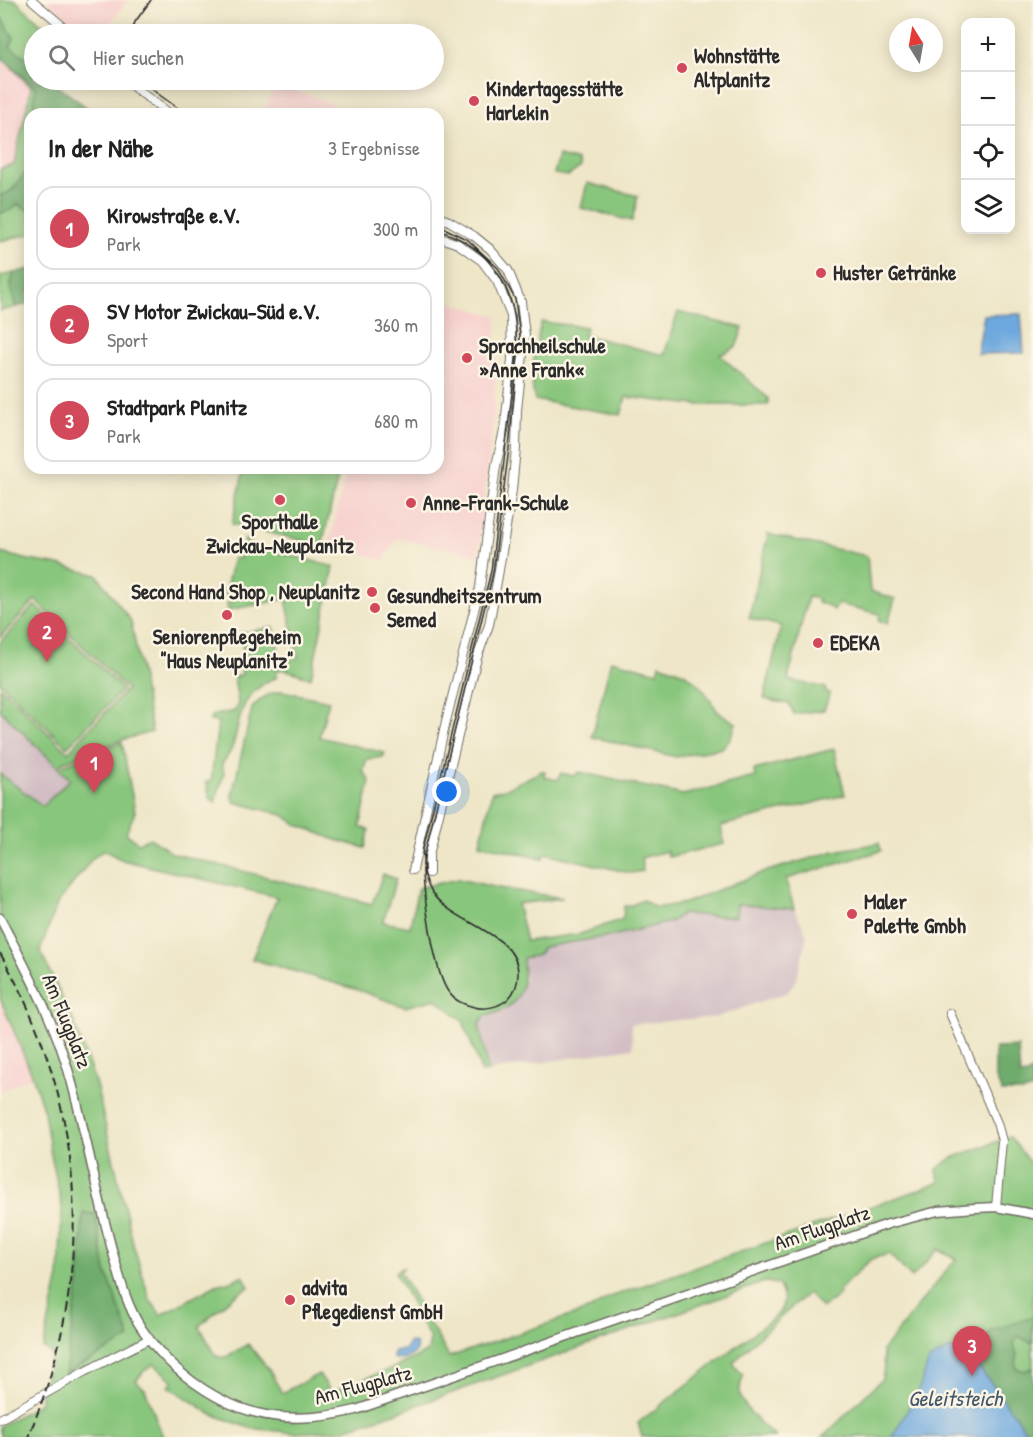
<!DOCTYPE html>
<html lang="de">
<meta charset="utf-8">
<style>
:root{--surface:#fff;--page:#f6f6f6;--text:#222;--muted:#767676;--line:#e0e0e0;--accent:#d1495b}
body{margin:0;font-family:"Patrick Hand",sans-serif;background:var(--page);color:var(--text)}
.controls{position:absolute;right:18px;top:18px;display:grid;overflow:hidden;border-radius:12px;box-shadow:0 3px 15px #0003}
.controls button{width:54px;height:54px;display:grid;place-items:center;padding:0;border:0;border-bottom:2px solid var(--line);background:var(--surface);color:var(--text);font:30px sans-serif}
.compass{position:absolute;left:889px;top:18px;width:54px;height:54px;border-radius:50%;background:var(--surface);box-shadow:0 3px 15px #0003;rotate:349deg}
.you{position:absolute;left:447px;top:792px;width:21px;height:21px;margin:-15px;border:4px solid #fff;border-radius:50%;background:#1a73e8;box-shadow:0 0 0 9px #1a73e833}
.badge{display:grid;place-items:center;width:39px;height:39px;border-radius:50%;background:var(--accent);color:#fff;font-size:20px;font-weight:700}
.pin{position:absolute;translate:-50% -50px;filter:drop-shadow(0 2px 3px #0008)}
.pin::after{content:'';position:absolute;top:32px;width:21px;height:18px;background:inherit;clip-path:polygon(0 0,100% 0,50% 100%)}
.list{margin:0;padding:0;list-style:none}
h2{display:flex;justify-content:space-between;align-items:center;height:78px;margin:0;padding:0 24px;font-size:26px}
h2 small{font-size:20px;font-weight:400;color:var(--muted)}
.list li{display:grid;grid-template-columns:39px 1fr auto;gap:18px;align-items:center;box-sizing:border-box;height:84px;margin:0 12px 12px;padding:0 12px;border:2px solid var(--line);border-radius:18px}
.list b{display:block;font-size:22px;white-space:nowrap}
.list p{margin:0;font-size:20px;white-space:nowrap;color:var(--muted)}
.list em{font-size:20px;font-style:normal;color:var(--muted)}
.icon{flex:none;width:33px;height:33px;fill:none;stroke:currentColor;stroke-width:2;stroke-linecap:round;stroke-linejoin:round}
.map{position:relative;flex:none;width:1033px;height:1437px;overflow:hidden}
.search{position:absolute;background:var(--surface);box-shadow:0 3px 15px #0003;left:24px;top:24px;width:420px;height:66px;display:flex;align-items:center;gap:15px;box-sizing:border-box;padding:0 21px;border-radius:33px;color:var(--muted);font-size:22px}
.panel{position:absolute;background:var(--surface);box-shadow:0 3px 15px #0003;left:24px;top:108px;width:420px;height:366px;border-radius:18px}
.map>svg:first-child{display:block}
.built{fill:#f7d0ce}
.industrial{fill:#d2bec4}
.green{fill:#89c67d;stroke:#5a7854;stroke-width:1.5;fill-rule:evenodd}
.forest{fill:#6eab6c;stroke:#4c6b4c;stroke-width:1.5}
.water{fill:#6da8de;stroke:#4c6a84;stroke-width:1.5}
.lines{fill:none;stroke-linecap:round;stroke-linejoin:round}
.tertiary-casing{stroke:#6f6c62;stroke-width:10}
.secondary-casing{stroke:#6f6c62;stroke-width:11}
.tertiary{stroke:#fff;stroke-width:8}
.secondary{stroke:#fff;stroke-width:8}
.tram{stroke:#2b2b2b;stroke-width:1.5}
.rail{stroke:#2b2b2b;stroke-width:2;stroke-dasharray:9 4.5;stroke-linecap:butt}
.poi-dot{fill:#d1495b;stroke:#fcf5e5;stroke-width:2}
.labels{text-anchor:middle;stroke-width:5;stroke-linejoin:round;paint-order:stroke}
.poi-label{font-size:21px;font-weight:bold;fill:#2b2b2b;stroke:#fcf5e5;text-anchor:start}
.street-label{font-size:21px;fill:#2b2b2b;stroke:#fcf5e5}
.water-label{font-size:22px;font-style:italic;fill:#42576a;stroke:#fcf5e5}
</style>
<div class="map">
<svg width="1033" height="1437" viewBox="0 0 1033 1437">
<rect width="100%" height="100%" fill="#fcf5e5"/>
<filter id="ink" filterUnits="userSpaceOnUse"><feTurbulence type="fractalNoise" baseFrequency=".0167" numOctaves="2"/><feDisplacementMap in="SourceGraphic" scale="12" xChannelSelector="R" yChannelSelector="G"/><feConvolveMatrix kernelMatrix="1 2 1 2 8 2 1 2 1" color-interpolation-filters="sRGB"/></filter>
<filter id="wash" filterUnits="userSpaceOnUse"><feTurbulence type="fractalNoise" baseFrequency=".008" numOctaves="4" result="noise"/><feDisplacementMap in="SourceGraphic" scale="24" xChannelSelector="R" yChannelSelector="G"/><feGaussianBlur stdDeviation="1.35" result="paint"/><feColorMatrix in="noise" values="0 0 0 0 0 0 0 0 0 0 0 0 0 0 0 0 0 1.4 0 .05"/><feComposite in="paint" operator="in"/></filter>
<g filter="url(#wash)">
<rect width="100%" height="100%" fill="#eee6c7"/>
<g class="built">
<path d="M 46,0 L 128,0 L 102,34 L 87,34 Z"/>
<path d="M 0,58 L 31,87 L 31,89 L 14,166 L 0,169 Z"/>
<path d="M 275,83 L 282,85 L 357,114 L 263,114 Z"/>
<path d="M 438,299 L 497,316 L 494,415 L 478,556 L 397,538 L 384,560 L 329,545 L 347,468 L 438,468 Z"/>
<path d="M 0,998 L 32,1076 L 0,1092 Z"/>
</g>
<g class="industrial">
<path d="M 0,710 L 70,779 L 44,806 L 0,774 Z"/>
<path d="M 737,904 L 794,909 L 807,935 L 797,978 L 788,992 L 717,1017 L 631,1024 L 633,1048 L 488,1071 L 479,1025 L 485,1016 L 500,1012 L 521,992 L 525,978 L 522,958 L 543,947 L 616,935 L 670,922 L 682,914 L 736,917 Z"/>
</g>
<g class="green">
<path d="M 0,0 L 15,0 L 52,34 L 34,34 L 34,63 L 10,47 L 14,38 L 0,16 Z"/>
<path d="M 0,56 L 36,88 L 32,114 L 30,114 L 30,168 C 15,181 21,188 0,196 L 0,169 L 14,165 L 31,89 L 31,87 Z"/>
<path d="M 559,156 L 579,161 L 581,167 L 568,176 L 554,174 Z"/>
<path d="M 587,183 L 638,196 L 632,221 L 581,208 Z"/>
<path d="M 17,204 L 30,211 L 30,234 L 0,241 L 0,213 L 11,210 Z"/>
<path d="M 14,273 L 10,287 L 16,307 L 0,311 L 0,276 Z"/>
<path d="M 678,312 L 743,328 L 736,347 L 720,355 L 768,398 L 768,405 L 696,405 L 626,397 L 621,415 L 535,400 C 528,375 536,348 541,322 L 586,327 L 584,335 L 664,355 Z"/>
<path d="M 244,468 L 340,468 L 322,545 L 232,524 Z"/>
<path d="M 768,534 L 867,556 L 870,591 L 895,599 L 888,623 L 879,621 L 880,614 L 838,604 L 833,610 L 827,605 L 817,603 L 818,599 L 808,597 L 788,680 L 826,688 L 825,692 L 830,693 L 824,710 L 794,714 L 789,704 L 764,699 L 781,626 L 749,618 Z"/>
<path d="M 245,539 L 250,544 L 334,567 L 311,678 L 284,669 L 276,671 L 276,678 C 267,680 263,684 256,690 C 232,710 242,744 222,763 L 224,774 L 215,802 L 210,798 L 206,782 L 211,782 L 218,722 L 210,721 L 211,716 L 235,711 L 238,703 L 234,677 L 242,675 L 241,666 L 246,665 L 240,633 L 274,627 L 280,658 L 285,657 L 286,660 L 298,658 L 286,599 L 228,610 L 227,603 L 233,602 L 231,596 L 225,597 L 224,589 L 226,589 L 233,558 L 240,559 Z"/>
<path d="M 0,553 L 29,560 L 54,564 L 97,575 L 131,621 L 152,732 L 121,740 L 63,762 L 58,767 L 0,710 L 0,687 L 68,752 L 127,689 L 35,600 L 0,637 Z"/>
<path d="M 35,605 L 123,689 L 67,747 L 0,683 L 0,642 Z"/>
<path d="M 611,660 L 658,672 L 660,664 L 684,673 L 695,681 L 705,692 L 718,712 L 736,723 L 730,739 L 722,748 L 676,757 L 592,737 Z"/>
<path d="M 282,691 L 329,701 L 319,737 L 385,753 L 383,757 L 367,759 L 363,771 L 370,781 L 360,827 L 369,830 L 365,848 L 333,839 L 296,824 L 283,815 L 234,802 L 232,795 L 252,708 C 261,698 269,693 282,691 Z"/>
<path d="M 122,742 L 135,812 L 126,833 L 138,843 L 150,838 L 172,853 L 372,904 L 383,874 L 396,879 L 383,922 L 410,927 L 418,888 L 458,879 L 499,888 L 563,898 L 517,904 L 526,941 L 580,934 L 623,919 L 624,906 L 629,906 L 643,900 L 656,908 L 685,903 L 761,873 L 835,851 L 879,843 L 881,851 L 786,879 L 794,909 L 737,904 L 736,917 L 682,914 L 670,922 L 616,935 L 543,947 L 538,955 L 523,958 C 526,991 519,1008 485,1016 L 479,1024 L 488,1071 L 482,1073 L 463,1021 L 436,999 L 405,1007 L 358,990 L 252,959 L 277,897 L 122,860 L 104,850 L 92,859 L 57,904 L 40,951 L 74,1022 L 96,1085 L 134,1247 L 150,1300 L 161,1315 L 216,1285 L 232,1281 L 243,1275 L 249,1287 C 229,1297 217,1311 199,1326 L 217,1357 L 226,1357 L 248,1344 L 269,1370 L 282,1393 L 319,1374 L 331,1392 L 398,1366 L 428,1351 L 430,1339 L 395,1272 L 404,1267 L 400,1272 L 449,1357 L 591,1309 L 610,1297 L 930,1186 L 939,1182 L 937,1169 L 952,1158 L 1010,1137 L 1033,1167 L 1033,1437 L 823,1437 L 882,1379 L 884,1367 L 882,1351 C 907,1321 930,1289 956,1259 L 938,1249 L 912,1278 L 889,1254 L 871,1259 L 838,1291 L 840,1294 L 822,1308 L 808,1293 L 752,1343 L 733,1363 L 743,1376 C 741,1382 739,1388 740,1395 C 743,1408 765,1428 775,1437 L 642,1437 L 638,1423 L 778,1314 C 786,1303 785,1296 778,1284 L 765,1282 L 398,1412 L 341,1430 L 295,1433 L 250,1428 L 211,1414 L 169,1386 L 173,1381 L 154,1364 L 143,1372 L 136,1381 L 145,1389 L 163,1437 L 0,1437 L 0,1426 L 39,1404 L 52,1354 L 43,1348 L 59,1277 L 62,1206 L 50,1150 L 44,1112 L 33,1077 L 0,998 L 0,774 L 43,806 L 70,779 L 59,769 L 64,765 ZM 84,1213 L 95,1214 L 106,1271 L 65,1374 L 79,1282 Z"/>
<path d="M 834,749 L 845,795 L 721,826 L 724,844 L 668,857 L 667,851 L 641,858 L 643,871 L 630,873 L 545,853 L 543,859 L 480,844 L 492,792 L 505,789 L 542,771 L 545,771 L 544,777 L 558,780 L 561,773 L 574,776 L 579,772 L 683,795 L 755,777 L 754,770 Z"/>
</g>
<g class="forest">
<path d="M 0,16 L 14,38 L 10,47 L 34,63 L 34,80 L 53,80 L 52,82 L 96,114 L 32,114 L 36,88 L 0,56 Z"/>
<path d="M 30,168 L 30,211 L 18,204 L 11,210 L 0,213 L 0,196 C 21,188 15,181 30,168 Z"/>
<path d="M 30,269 L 30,292 L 27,293 L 28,304 L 16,307 L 10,287 L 14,273 Z"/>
<path d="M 1018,1047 L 1020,1076 L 1027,1075 L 1033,1069 L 1033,1089 L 1024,1092 L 1002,1092 L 995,1076 L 995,1048 Z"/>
<path d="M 83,1213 L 95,1214 L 106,1271 L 130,1338 L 65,1374 L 79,1282 Z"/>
<path d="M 1033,1317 L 1033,1342 L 1031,1343 L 1018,1336 L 1014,1343 L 1017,1356 L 1016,1368 L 1025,1371 L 1033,1368 L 1033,1437 L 1030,1437 L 995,1388 L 970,1357 L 980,1349 L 990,1331 Z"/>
</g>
<g class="water">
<path d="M 1021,314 L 1024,353 L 977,354 L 984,315 Z"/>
<path d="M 410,1342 L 416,1344 C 419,1354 409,1357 401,1360 L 393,1358 L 394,1351 L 404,1350 Z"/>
<path d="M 950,1349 L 970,1357 L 995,1388 L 1030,1437 L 892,1437 L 918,1392 L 929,1360 Z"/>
</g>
</g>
<g filter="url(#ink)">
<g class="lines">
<defs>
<g id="tertiary">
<path d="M 32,0 L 72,34"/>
<path d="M 124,80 L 170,114"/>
<path d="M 413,870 L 446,721 L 480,587 L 496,466 L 505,426 L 512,359 L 511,316 L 497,281 L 482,261 L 458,244 L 438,237"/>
<path d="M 429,873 L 429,855 L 477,658 L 489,625 L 498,576 L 512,490 L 516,448 L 517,410 L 525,335 L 521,302 L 508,270 L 490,249 L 474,236 L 449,221 L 438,217"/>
<path d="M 950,1013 L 997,1123 L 1002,1141 L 996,1207"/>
<path d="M 0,1419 L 84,1372 L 149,1339"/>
</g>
<path id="secondary" d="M 0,918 C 27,971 56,1023 71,1080 C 87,1138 97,1196 113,1253 C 120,1279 127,1307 142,1329 C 162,1359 185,1379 215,1396 C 260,1422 307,1422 356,1410 L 888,1224 L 938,1211 L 975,1208 L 996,1207 L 1033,1214"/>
</defs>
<use href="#tertiary" class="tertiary-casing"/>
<use href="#secondary" class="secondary-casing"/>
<use href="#tertiary" class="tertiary"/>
<use href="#secondary" class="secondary"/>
<g class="tram">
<path d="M 131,34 L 135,22 L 151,0"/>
<path d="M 142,80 L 147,86 L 186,114"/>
<path d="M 438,225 L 468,240 L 498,268 L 515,299 L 520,336 L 509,448 L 493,573 L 423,861 C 422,886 434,977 450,994 C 455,1001 466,1005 474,1007 C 485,1010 499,1007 508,999 C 515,992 518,984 518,974 C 519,933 452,923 432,893 C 424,880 422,863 423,849 L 491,571 L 516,359 C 520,298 499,250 438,230"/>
</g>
<path class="rail" d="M 0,953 C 88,1106 97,1275 28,1437"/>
</g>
</g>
<g class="poi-dot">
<circle cx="682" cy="68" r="6"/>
<circle cx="474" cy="101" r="6"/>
<circle cx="821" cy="273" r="6"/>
<circle cx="467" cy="358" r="6"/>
<circle cx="280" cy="500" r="6"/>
<circle cx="411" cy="503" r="6"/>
<circle cx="372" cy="592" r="6"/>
<circle cx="375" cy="608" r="6"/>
<circle cx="227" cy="615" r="6"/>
<circle cx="818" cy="643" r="6"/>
<circle cx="852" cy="914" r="6"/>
<circle cx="290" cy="1300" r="6"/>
</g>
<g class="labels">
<g class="poi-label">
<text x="694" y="63">Wohnstätte<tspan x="694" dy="24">Altplanitz</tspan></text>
<text x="486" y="96">Kindertagesstätte<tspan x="486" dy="24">Harlekin</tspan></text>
<text x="833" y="280">Huster Getränke</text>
<text x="479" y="353">Sprachheilschule<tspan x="479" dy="24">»Anne Frank«</tspan></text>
<text x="423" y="510">Anne-Frank-Schule</text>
<text x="280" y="529" text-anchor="middle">Sporthalle<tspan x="280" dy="24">Zwickau-Neuplanitz</tspan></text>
<text x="360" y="599" text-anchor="end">Second Hand Shop , Neuplanitz</text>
<text x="387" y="603">Gesundheitszentrum<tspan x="387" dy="24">Semed</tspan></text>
<text x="227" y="644" text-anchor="middle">Seniorenpflegeheim<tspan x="227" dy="24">"Haus Neuplanitz"</tspan></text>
<text x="830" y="650">EDEKA</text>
<text x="864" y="909">Maler<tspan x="864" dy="24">Palette Gmbh</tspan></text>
<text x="302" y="1295">advita<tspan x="302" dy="24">Pflegedienst GmbH</tspan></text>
</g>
<g class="street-label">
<text transform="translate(67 1021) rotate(68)" y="7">Am Flugplatz</text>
<text transform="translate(822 1228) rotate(-19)" y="7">Am Flugplatz</text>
<text transform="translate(363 1385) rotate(-15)" y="7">Am Flugplatz</text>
</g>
<g class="water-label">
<text x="955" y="1406">Geleitsteich</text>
</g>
</g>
</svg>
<div class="controls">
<button>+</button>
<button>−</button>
<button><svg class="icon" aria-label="locate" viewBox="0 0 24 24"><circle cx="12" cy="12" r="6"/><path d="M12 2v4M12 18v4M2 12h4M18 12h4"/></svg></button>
<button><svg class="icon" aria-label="layers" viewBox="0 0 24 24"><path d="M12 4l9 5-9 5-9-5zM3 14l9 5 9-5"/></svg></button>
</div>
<svg class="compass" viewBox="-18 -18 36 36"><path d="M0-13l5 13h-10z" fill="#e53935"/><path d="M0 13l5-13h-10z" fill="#767676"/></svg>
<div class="you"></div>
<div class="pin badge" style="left:94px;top:793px">1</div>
<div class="pin badge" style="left:47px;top:662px">2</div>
<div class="pin badge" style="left:972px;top:1376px">3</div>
<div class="search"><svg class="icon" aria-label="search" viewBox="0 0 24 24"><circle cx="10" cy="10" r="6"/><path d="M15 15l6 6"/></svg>Hier suchen</div>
<section class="panel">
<h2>In der Nähe<small>3 Ergebnisse</small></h2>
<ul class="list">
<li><span class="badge">1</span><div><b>Kirowstraße e.V.</b><p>Park</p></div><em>300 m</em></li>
<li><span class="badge">2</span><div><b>SV Motor Zwickau-Süd e.V.</b><p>Sport</p></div><em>360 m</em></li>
<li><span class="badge">3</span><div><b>Stadtpark Planitz</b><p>Park</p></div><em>680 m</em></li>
</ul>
</section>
</div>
